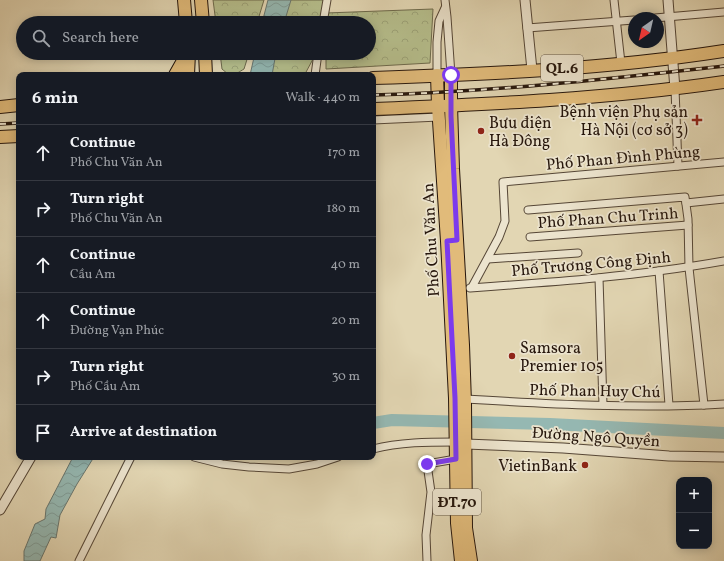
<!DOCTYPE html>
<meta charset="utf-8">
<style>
:root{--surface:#171b24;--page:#20242c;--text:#f1f3f6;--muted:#9ea1a6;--line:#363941}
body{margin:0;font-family:Vollkorn,serif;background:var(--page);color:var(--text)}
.controls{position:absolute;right:12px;bottom:12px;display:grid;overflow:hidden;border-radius:8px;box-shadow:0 2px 10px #0003}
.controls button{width:36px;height:36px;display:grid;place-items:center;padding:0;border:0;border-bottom:1px solid var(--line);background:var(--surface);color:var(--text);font:20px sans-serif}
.compass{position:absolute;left:628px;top:12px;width:36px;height:36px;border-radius:50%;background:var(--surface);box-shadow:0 2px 10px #0003;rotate:214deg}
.stop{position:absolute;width:12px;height:12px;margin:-9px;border:3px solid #7c3aed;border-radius:50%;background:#fff}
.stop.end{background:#7c3aed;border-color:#fff;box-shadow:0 1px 4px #0008}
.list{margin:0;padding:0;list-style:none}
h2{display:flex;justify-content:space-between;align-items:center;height:52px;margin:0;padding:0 16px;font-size:17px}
h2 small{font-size:13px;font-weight:400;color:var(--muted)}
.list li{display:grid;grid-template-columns:26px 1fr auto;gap:12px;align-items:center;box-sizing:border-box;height:56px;padding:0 16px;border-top:1px solid var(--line)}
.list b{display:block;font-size:15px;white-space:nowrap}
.list p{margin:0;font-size:13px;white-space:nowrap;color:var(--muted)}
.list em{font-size:13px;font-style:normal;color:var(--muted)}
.icon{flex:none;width:22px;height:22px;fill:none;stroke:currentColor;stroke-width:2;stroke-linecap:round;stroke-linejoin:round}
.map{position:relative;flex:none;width:724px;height:561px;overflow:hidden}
.search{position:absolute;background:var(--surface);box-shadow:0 2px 10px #0003;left:16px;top:16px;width:360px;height:44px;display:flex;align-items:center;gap:10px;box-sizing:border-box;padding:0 14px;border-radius:22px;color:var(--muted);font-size:15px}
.panel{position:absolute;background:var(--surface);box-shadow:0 2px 10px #0003;left:16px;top:72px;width:360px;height:388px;border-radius:8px}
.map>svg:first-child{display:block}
.park{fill:url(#park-crowns);stroke:#6e6a4c}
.water{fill:url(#water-waves);stroke:#697770}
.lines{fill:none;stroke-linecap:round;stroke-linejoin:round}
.river{stroke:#95b8b2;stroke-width:12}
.minor-casing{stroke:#554636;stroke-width:9}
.tertiary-casing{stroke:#554636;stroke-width:11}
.primary-casing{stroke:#26160c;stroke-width:14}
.trunk-casing{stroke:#26160c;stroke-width:14}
.minor{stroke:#ece4ce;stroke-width:7}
.tertiary{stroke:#ece4ce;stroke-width:9}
.primary{stroke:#e1bb7a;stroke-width:12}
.trunk{stroke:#e1bb7a;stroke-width:12}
.rail-casing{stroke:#26160c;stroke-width:3.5}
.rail{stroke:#ece4ce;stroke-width:2;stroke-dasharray:6;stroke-linecap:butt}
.route{stroke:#7c3aed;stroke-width:5}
.poi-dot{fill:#8f2418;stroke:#ece4ce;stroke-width:1.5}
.labels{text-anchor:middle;stroke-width:3.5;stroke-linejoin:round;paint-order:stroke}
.shield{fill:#ece4ce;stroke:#615446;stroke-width:1}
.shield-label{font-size:15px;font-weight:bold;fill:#26160c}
.poi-label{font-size:16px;fill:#26160c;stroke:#ece4ce;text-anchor:end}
.street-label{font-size:16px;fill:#26160c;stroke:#ece4ce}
</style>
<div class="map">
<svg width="724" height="561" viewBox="0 0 724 561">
<defs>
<pattern id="park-crowns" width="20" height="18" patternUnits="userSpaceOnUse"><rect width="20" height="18" fill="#b5bd8b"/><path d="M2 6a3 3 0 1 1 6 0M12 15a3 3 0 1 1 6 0" fill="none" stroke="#9ca277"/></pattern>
<pattern id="water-waves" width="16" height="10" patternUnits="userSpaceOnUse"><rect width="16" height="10" fill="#95b8b2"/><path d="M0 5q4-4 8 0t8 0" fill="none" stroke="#809d98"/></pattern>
</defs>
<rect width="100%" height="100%" fill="#e2d6b3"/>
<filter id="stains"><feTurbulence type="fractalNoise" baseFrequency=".005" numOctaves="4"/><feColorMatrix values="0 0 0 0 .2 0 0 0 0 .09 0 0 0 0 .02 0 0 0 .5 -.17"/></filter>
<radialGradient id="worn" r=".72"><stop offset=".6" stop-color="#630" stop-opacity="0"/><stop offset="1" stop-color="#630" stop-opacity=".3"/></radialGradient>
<g class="park">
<path d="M 213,0 L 264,0 L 257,23 L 216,23 Z"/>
<path d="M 289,0 L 326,0 L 321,23 L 282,23 Z"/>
<path d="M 433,9 L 430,63 L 326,69 L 326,53 L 369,53 L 369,23 L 326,23 L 326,13 Z"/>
<path d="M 220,53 L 249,53 L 244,69 C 234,75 232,78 222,69 Z"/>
<path d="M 275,53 L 314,53 L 313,59 L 305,74 L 271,75 Z"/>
</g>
<g class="water">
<path d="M 268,0 L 291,0 L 284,23 L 262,23 Z"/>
<path d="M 255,53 L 276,53 L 272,75 L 250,75 Z"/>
<path d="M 73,457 L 94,457 L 77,484 L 60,515 L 56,538 L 51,537 L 40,561 L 24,561 L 24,551 L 35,524 L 45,519 L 46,509 Z"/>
</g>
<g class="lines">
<path class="river" d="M 373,423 L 392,420 L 550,424 L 724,433"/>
<defs>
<g id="minor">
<path d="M 445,0 L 447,17 L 451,75"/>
<path d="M 614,0 L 621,63"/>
<path d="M 655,18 L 724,12"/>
<path d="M 323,23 L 327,0"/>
<path d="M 527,28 L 634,20"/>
<path d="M 315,75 L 318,53"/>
<path d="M 437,75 L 437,42 L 439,21 L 445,8"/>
<path d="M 675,89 L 678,166"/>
<path d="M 373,120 L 439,117"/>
<path d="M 686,203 L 724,199"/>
<path d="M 528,210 L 685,197 L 688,219 L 689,268 L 704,405"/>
<path d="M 530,237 L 688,225"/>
<path d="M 488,259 L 578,253"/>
<path d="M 659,271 L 669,405"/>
<path d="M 599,278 L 603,405"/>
<path d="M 472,287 L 499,237 L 505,221 L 503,182 L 724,162"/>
<path d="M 470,288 C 555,282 640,276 724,261"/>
<path d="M 465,399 C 551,404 638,409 724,404"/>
<path d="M 373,449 C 400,442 428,442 456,442"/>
<path d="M 194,457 L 222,464 L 249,467 L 289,469 L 317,464 L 338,457"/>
<path d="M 79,561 L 131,457"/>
<path d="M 427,561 L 426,535 L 431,492 L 427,464 L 456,459"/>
</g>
<g id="tertiary">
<path d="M 525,0 L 532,70"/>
<path d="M 668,0 L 675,89"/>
<path d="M 466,444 L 563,448 L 669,456 L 724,457"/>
<path d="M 0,510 L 31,457"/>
</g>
<g id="primary">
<path d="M 184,0 L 186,23"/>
<path d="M 201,0 L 203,23"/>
<path d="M 205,53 L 206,75"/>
<path d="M 188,75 L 189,53"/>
<path d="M 437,75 L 438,106 L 447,241 L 455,398 L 457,523 L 461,561"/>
<path d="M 451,75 L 451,105 L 453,169 L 463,345 L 465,403 L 466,528 L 471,561"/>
</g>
<g id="trunk">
<path d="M 175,75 L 184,59 L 185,53"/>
<path d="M 373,78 C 490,74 608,69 724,51"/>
<path d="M 0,107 L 19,105"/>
<path d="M 373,109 C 490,104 608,99 724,82"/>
<path d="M 0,137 L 19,136"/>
</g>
</defs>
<use href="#minor" class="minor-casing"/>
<use href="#tertiary" class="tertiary-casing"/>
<use href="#primary" class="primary-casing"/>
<use href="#trunk" class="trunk-casing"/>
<use href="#minor" class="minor"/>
<use href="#tertiary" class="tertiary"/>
<use href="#primary" class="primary"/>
<use href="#trunk" class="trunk"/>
<defs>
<g id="rail">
<path d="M 373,95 C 491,92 607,79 724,66"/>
<path d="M 0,124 L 19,123"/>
</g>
</defs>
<use href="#rail" class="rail-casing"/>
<use href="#rail" class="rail"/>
</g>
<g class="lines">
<path class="route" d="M 427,464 L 456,459 L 455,398 L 447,241 L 457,240 L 451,116 L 451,75"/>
</g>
<g class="poi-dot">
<path d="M695 114h4v4h4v4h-4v4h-4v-4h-4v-4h4z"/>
<circle cx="481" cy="131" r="4"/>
<circle cx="512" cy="356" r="4"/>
<circle cx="585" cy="465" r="4"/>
</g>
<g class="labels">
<g class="shield">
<rect x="541" y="55" width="42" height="26" rx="3"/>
<rect x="433" y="489" width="48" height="26" rx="3"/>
</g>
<g class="shield-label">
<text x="562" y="73">QL.6</text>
<text x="457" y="507">ĐT.70</text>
</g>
<g class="poi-label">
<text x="688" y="117">Bệnh viện Phụ sản<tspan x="688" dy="18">Hà Nội (cơ sở 3)</tspan></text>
<text x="489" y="128" text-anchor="start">Bưu điện<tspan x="489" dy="18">Hà Đông</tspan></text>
<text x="520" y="353" text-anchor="start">Samsora<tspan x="520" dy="18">Premier 105</tspan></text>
<text x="577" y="471">VietinBank</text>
</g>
<g class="street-label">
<text transform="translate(623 157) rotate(-5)" y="6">Phố Phan Đình Phùng</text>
<text transform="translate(608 217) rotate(-4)" y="6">Phố Phan Chu Trinh</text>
<text transform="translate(430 240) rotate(-93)" y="6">Phố Chu Văn An</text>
<text transform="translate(591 263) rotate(-5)" y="6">Phố Trương Công Định</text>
<text transform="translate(595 390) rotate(1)" y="6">Phố Phan Huy Chú</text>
<text transform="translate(596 436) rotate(4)" y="6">Đường Ngô Quyền</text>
</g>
</g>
<rect width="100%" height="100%" filter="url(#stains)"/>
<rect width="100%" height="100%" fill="url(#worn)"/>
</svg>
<div class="controls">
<button>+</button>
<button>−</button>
</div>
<svg class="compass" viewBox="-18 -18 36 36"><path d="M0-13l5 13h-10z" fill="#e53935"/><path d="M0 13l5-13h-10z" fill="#9ea1a6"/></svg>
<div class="stop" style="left:451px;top:75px"></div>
<div class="stop end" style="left:427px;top:464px"></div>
<div class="search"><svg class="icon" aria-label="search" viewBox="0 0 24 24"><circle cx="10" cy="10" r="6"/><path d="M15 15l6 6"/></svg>Search here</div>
<section class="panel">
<h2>6 min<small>Walk · 440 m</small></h2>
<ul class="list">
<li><svg class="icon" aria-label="ahead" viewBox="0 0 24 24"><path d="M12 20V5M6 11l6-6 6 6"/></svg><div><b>Continue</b><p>Phố Chu Văn An</p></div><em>170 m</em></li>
<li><svg class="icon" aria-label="right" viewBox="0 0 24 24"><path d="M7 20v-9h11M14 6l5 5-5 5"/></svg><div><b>Turn right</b><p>Phố Chu Văn An</p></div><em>180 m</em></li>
<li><svg class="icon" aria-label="ahead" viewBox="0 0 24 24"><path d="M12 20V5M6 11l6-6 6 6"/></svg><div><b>Continue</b><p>Cầu Am</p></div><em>40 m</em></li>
<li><svg class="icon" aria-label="ahead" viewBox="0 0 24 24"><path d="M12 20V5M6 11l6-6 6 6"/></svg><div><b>Continue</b><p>Đường Vạn Phúc</p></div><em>20 m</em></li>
<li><svg class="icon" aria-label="right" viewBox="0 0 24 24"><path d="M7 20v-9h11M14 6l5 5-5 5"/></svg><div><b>Turn right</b><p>Phố Cầu Am</p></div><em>30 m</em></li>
<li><svg class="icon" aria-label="arrive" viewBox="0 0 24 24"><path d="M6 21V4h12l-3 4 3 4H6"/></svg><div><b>Arrive at destination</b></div></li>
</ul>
</section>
</div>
